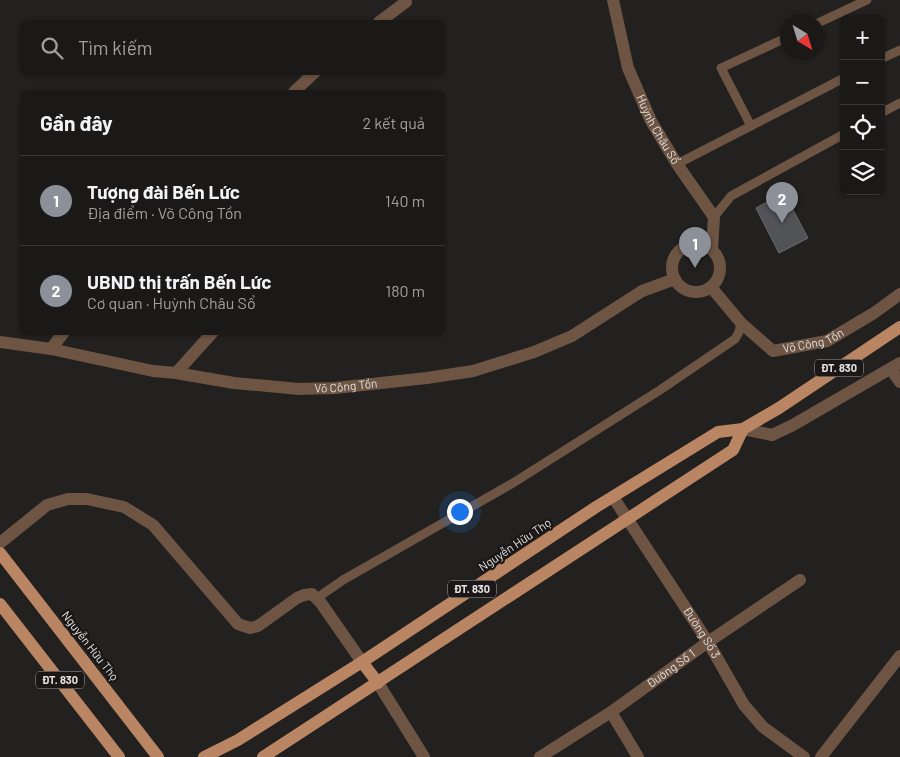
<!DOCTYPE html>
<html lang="vi">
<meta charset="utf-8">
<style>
:root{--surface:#1a1917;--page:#272624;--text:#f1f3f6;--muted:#9fa0a1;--line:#383836;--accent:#8c9099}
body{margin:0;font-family:Barlow,sans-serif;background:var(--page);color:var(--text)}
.controls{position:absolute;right:15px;top:15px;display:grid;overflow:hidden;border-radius:8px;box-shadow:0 1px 4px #0004}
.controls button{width:45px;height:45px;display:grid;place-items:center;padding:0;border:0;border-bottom:1px solid var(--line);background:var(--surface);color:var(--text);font:25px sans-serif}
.compass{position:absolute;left:780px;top:15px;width:45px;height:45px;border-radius:50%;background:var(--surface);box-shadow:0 1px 4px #0004;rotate:142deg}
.you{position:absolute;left:459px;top:511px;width:18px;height:18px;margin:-12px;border:4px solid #fff;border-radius:50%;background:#1a73e8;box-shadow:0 0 0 8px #1a73e833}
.badge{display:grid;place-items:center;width:32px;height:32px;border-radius:50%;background:var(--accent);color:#fff;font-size:16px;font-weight:700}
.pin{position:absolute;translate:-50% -41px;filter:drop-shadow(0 1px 2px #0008)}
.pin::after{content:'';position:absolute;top:26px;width:18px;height:15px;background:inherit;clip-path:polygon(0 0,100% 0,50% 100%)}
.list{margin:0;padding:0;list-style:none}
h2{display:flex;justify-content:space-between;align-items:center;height:65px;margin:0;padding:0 20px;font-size:21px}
h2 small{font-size:16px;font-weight:400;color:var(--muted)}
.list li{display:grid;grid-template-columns:32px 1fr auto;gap:15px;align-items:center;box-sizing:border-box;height:90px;padding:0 20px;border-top:1px solid var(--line)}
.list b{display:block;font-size:19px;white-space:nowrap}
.list p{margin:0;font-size:16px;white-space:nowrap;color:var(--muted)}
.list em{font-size:16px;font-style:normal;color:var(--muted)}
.icon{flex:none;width:28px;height:28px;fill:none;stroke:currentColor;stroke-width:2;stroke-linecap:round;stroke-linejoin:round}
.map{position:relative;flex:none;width:900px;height:757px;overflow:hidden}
.search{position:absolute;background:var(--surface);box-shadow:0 1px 4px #0004;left:20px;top:20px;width:425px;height:55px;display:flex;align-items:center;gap:12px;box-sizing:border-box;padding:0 18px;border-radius:8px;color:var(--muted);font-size:19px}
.panel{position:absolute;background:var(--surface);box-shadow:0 1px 4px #0004;left:20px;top:90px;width:425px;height:245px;border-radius:8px}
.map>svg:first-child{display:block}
.building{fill:#525356;stroke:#6a6b6e}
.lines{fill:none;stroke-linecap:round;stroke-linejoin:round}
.service{stroke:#6d5443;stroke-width:9}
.minor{stroke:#6d5443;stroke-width:12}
.tertiary{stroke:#6d5443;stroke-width:12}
.primary{stroke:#b98563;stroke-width:12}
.labels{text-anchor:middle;stroke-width:4.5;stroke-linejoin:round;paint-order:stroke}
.shield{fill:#1a1716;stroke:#a6a4a3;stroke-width:1}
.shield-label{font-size:11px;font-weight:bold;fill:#e2e0df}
.street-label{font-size:12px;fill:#e2e0df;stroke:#1a1716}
</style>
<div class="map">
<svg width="900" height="757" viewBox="0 0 900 757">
<rect width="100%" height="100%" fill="#23211f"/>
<path class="building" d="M 784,193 L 808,238 L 779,253 L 756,208 Z"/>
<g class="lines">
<g class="service">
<path d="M 818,23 L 867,0"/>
<path d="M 881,59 L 900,50"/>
<path d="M 881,113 L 900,103"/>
<path d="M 751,126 L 721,68 L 788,37"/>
<path d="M 677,164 L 844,78"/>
<path d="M 714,217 L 731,196 L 844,134"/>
<path d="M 317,598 L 343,580 L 513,483 L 660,390 L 735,339 L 739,332 L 741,323"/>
</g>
<g class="minor">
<path id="s1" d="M 613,0 L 628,68 L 651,121 L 677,164 L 714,217 L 712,249"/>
<path d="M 379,22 L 406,2"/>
<path d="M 294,92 L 315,72"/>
<path d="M 51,349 L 64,332"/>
<path d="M 891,369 L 900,382"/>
<path d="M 176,373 L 213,332"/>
<path id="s2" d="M 613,497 L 708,642 L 744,705 L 763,727 L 804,757"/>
<path d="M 0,543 L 47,505 L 68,499 L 87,499 L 124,507 L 153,525 L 238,624 L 250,628 L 258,626 L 297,598 L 304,595 L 312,594 L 321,603 L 362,662"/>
<path d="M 378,683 L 424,757"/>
<path d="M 611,712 L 638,757"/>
<path id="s3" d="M 540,757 L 611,712 L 708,642 L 800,580"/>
<path d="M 821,757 L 900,656"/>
</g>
<g class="tertiary">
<circle cx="696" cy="268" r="24"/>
<path id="s4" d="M 711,287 L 741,323 L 773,351 L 827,341 L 874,313 L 900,294"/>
<path id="s5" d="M 0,342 L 51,349 L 153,371 L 176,373 L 234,383 L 299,389 L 335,388 L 427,378 L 473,371 L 534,352 L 572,336 L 642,291 L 675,279"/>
<path d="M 743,429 L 772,435 L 793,425 L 900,363"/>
</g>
<g class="primary">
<path d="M 0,553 L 158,757"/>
<path d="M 0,604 L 119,757"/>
<path d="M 362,662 L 378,683"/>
<path d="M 204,757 L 238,740 L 362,662 L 596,507 L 718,432 L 743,429 L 779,408 L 900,327"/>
<path d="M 263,757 L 733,450 L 743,429"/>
</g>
</g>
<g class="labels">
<g class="shield">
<rect x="815" y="359.5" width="48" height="17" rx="4"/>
<rect x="448" y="580.5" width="48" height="17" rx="4"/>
<rect x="36" y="671.5" width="48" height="17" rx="4"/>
</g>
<g class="shield-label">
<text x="839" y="372">ĐT. 830</text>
<text x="472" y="593">ĐT. 830</text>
<text x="60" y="684">ĐT. 830</text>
</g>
<g class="street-label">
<text dy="4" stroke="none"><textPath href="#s1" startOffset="138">Huỳnh Châu Sổ</textPath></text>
<text dy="4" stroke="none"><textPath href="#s4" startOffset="131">Võ Công Tồn</textPath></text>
<text dy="4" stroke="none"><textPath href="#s5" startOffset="350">Võ Công Tồn</textPath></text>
<text transform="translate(515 545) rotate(-34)" y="4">Nguyễn Hữu Thọ</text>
<text dy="4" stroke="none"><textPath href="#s2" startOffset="162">Đường Số 3</textPath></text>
<text transform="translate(90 646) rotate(52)" y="4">Nguyễn Hữu Thọ</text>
<text dy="4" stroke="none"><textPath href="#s3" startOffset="158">Đường Số 1</textPath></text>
</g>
</g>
</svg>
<div class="controls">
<button>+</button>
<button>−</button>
<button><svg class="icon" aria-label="locate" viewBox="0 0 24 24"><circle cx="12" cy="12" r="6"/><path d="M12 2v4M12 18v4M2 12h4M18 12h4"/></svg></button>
<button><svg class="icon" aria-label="layers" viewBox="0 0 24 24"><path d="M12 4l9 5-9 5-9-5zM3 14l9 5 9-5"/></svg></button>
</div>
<svg class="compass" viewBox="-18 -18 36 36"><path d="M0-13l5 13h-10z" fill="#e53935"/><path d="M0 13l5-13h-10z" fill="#9fa0a1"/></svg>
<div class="you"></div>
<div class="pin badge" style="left:695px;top:268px">1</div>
<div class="pin badge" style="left:782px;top:223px">2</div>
<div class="search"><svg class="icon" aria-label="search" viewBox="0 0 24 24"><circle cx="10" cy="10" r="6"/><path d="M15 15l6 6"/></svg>Tìm kiếm</div>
<section class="panel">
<h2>Gần đây<small>2 kết quả</small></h2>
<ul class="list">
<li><span class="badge">1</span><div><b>Tượng đài Bến Lức</b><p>Địa điểm · Võ Công Tồn</p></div><em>140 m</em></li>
<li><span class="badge">2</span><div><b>UBND thị trấn Bến Lức</b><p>Cơ quan · Huỳnh Châu Sổ</p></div><em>180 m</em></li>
</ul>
</section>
</div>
